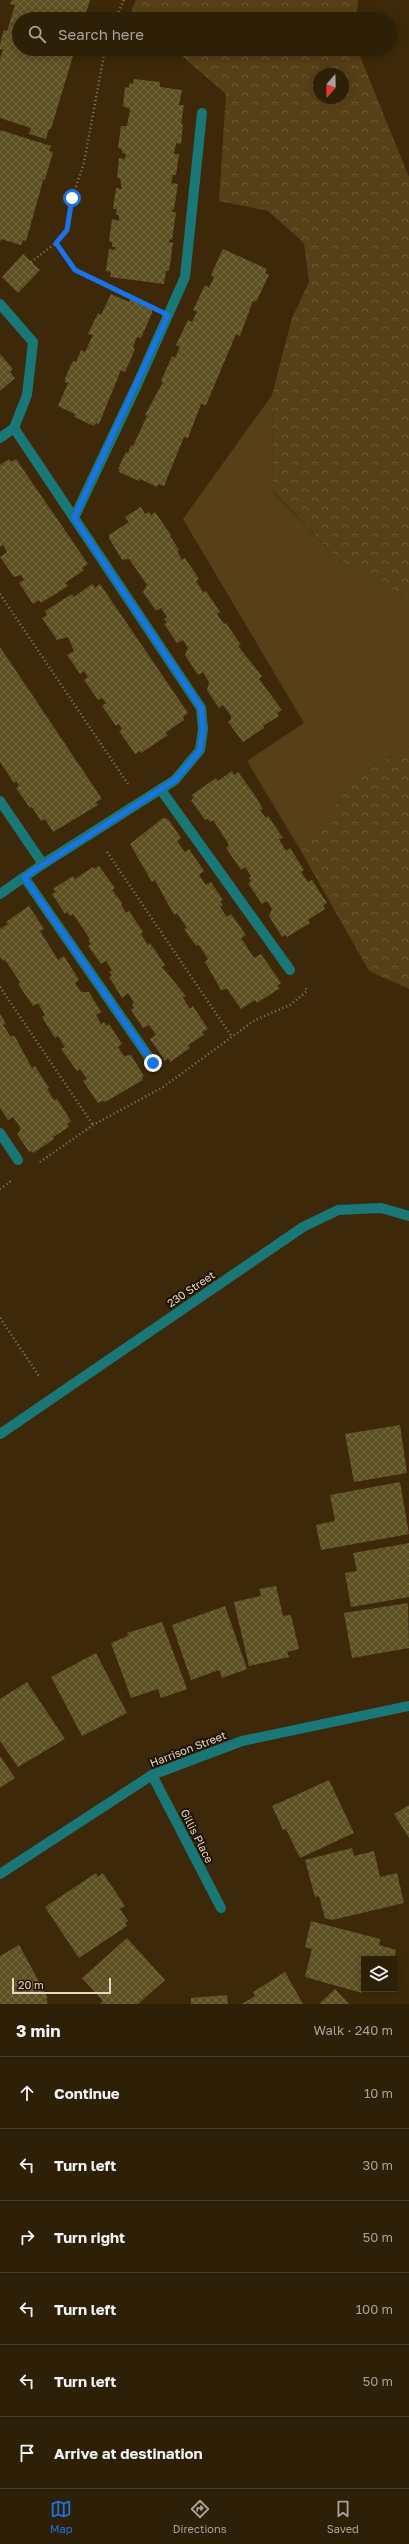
<!DOCTYPE html>
<meta charset="utf-8">
<style>
:root{--surface:#2e1f07;--page:#3a2c15;--text:#f1f3f6;--muted:#a7a29b;--line:#493d28;--accent:#1a73e8}
body{margin:0;font-family:"Golos Text",sans-serif;background:var(--page);color:var(--text)}
.controls{position:absolute;right:12px;bottom:12px;display:grid;overflow:hidden;border-radius:0px;box-shadow:0 2px 10px #0003}
.controls button{width:36px;height:36px;display:grid;place-items:center;padding:0;border:0;border-bottom:1px solid var(--line);background:var(--surface);color:var(--text);font:20px sans-serif}
.compass{position:absolute;left:313px;top:68px;width:36px;height:36px;border-radius:50%;background:var(--surface);box-shadow:0 2px 10px #0003;rotate:200deg}
.scale{position:absolute;left:12px;bottom:10px;width:99px;box-sizing:border-box;padding-left:4px;border:2px solid #e6d6c1;border-top:0;font-size:11px;line-height:14px;white-space:nowrap;color:#e6d6c1;-webkit-text-stroke:3px #1e1304;paint-order:stroke}
.stop{position:absolute;width:12px;height:12px;margin:-9px;border:3px solid #1a73e8;border-radius:50%;background:#fff}
.stop.end{background:#1a73e8;border-color:#fff;box-shadow:0 1px 4px #0008}
.list{margin:0;padding:0;list-style:none}
h2{display:flex;justify-content:space-between;align-items:center;height:52px;margin:0;padding:0 16px;font-size:17px}
h2 small{font-size:13px;font-weight:400;color:var(--muted)}
.list li{display:grid;grid-template-columns:26px 1fr auto;gap:12px;align-items:center;box-sizing:border-box;height:72px;padding:0 16px;border-top:1px solid var(--line)}
.list b{display:block;font-size:15px;white-space:nowrap}
.list em{font-size:13px;font-style:normal;color:var(--muted)}
.icon{flex:none;width:22px;height:22px;fill:none;stroke:currentColor;stroke-width:2;stroke-linecap:round;stroke-linejoin:round}
.map{position:relative;flex:none;width:409px;height:2004px;overflow:hidden}
.search{position:absolute;background:var(--surface);box-shadow:0 2px 10px #0003;left:12px;right:12px;top:12px;height:44px;display:flex;align-items:center;gap:10px;box-sizing:border-box;padding:0 14px;border-radius:22px;color:var(--muted);font-size:15px}
.sheet{height:484px;background:var(--surface)}
nav{display:flex;justify-content:space-around;align-items:center;box-sizing:border-box;height:56px;border-top:1px solid var(--line);background:var(--surface);font-size:11px;color:var(--muted)}
nav a{display:grid;justify-items:center;gap:2px}
nav .on{color:var(--accent)}
.map>svg:first-child{display:block}
.grass{fill:#573f18}
.forest{fill:url(#forest-crowns);fill-rule:evenodd}
.building{fill:url(#building-cross-hatch)}
.lines{fill:none;stroke-linecap:round;stroke-linejoin:round}
.path{stroke:#8c7a5f;stroke-width:2.5;stroke-dasharray:1 3;stroke-linecap:butt}
.minor{stroke:#1a7778;stroke-width:10}
.route{stroke:#1a73e8;stroke-width:5}
.labels{text-anchor:middle;stroke-width:4;stroke-linejoin:round;paint-order:stroke}
.street-label{font-size:11px;fill:#e6d6c1;stroke:#1e1304}
</style>
<div class="map">
<svg width="409" height="2004" viewBox="0 0 409 2004">
<defs>
<pattern id="forest-crowns" width="20" height="18" patternUnits="userSpaceOnUse"><rect width="20" height="18" fill="#573f18"/><path d="M2 6a3 3 0 1 1 6 0M12 15a3 3 0 1 1 6 0" fill="none" stroke="#6f5a38"/></pattern>
<pattern id="building-cross-hatch" width="8" height="8" patternUnits="userSpaceOnUse"><rect width="8" height="8" fill="#5d5123"/><path d="M0 0l8 8M0 8l8-8" fill="none" stroke="#746941"/></pattern>
</defs>
<rect width="100%" height="100%" fill="#3d2909"/>
<path class="grass" d="M 272,395 L 273,492 L 339,560 L 409,599 L 409,746 L 359,774 L 301,851 L 247,761 L 304,723 L 183,519 Z"/>
<g class="forest">
<path d="M 136,0 L 358,0 L 356,19 L 140,19 L 131,11 Z"/>
<path d="M 174,49 L 357,49 L 409,177 L 409,599 L 339,560 L 273,491 L 272,395 L 292,318 L 309,282 L 304,243 L 268,211 L 219,201 L 226,94 ZM 319,74 L 343,74 L 343,98 L 319,98 Z"/>
<path d="M 409,746 L 409,989 L 369,971 L 301,851 L 359,774 Z"/>
</g>
<g class="building">
<path d="M 12,0 L 90,0 L 84,19 L 19,19 L 19,49 L 75,49 L 51,129 L 49,129 L 46,139 L 29,134 L 31,128 L 0,118 L 0,59 L 3,50 L 0,49 L 0,44 L 4,30 L 7,31 L 15,5 L 10,4 Z"/>
<path d="M 134,79 L 160,82 L 160,87 L 182,90 L 179,105 L 184,105 L 181,124 L 183,124 L 181,144 L 176,143 L 174,154 L 179,154 L 176,175 L 173,175 L 171,183 L 178,184 L 174,209 L 171,212 L 176,212 L 172,240 L 169,239 L 169,242 L 173,243 L 169,271 L 166,271 L 164,284 L 110,277 L 111,272 L 106,271 L 109,249 L 115,250 L 115,247 L 112,247 L 112,242 L 109,241 L 112,219 L 119,221 L 119,215 L 116,215 L 117,209 L 113,209 L 116,188 L 122,189 L 120,178 L 117,178 L 119,158 L 125,159 L 126,154 L 122,153 L 122,149 L 118,148 L 121,126 L 127,126 L 130,109 L 123,106 L 125,87 L 129,88 L 129,83 L 133,84 Z"/>
<path d="M 0,130 L 51,146 L 49,151 L 53,152 L 45,180 L 42,179 L 43,181 L 26,241 L 23,240 L 21,245 L 1,239 L 0,242 Z"/>
<path d="M 223,249 L 267,269 L 265,273 L 269,275 L 256,302 L 253,301 L 240,336 L 236,334 L 206,405 L 201,404 L 188,438 L 184,437 L 164,486 L 158,484 L 157,487 L 140,479 L 139,481 L 119,472 L 120,470 L 118,469 L 126,452 L 128,453 L 131,445 L 133,446 L 147,416 L 145,415 L 163,382 L 161,381 L 172,356 L 175,358 L 180,347 L 176,345 L 188,320 L 192,322 L 197,312 L 193,310 L 205,285 L 209,288 L 214,277 L 211,275 Z"/>
<path d="M 23,254 L 40,270 L 18,293 L 2,277 Z"/>
<path d="M 111,294 L 129,302 L 130,299 L 152,309 L 152,313 L 141,338 L 137,337 L 133,347 L 135,349 L 125,372 L 121,370 L 99,424 L 96,423 L 94,426 L 74,417 L 75,414 L 58,406 L 68,383 L 65,382 L 65,378 L 73,361 L 76,362 L 81,350 L 85,352 L 93,335 L 88,334 L 98,313 L 101,315 Z"/>
<path d="M 0,354 L 13,369 L 10,372 L 15,378 L 0,391 Z"/>
<path d="M 9,459 L 11,462 L 16,459 L 88,564 L 82,568 L 84,570 L 65,583 L 68,586 L 41,603 L 39,600 L 33,604 L 19,583 L 24,580 L 21,575 L 14,577 L 0,557 L 7,552 L 3,545 L 0,547 L 0,465 Z"/>
<path d="M 141,507 L 145,514 L 149,512 L 151,515 L 155,512 L 171,535 L 170,536 L 179,550 L 177,551 L 182,560 L 185,558 L 199,579 L 196,581 L 203,592 L 206,591 L 220,612 L 217,614 L 224,624 L 226,623 L 241,645 L 238,646 L 262,676 L 259,679 L 282,710 L 277,713 L 279,716 L 263,726 L 264,728 L 243,742 L 228,722 L 231,720 L 231,716 L 223,705 L 219,708 L 207,690 L 209,682 L 203,672 L 198,675 L 185,655 L 188,648 L 183,640 L 177,643 L 164,624 L 167,623 L 164,619 L 167,617 L 161,608 L 156,611 L 143,592 L 147,585 L 129,559 L 122,560 L 109,538 L 109,535 L 129,522 L 125,517 Z"/>
<path d="M 92,584 L 95,588 L 100,584 L 188,713 L 183,717 L 184,720 L 165,733 L 168,735 L 141,753 L 140,751 L 135,754 L 119,731 L 122,729 L 119,724 L 116,726 L 102,706 L 106,703 L 102,698 L 98,700 L 84,680 L 88,677 L 84,671 L 80,674 L 67,655 L 74,651 L 68,637 L 57,640 L 42,618 L 47,615 L 45,611 L 72,594 L 74,597 Z"/>
<path d="M 0,647 L 102,799 L 96,802 L 98,805 L 53,832 L 45,819 L 41,821 L 32,807 L 30,808 L 16,788 L 19,786 L 16,781 L 14,783 L 0,762 Z"/>
<path d="M 232,771 L 234,775 L 238,772 L 254,794 L 263,809 L 260,810 L 266,818 L 268,816 L 283,838 L 279,839 L 286,851 L 290,848 L 304,870 L 301,872 L 308,882 L 312,880 L 327,903 L 323,906 L 325,909 L 308,920 L 310,923 L 287,937 L 285,935 L 282,937 L 269,916 L 272,909 L 267,901 L 262,904 L 248,883 L 251,882 L 249,878 L 251,876 L 245,867 L 241,870 L 226,848 L 229,845 L 213,820 L 210,822 L 208,819 L 205,820 L 191,800 L 194,798 L 192,795 L 216,778 L 218,781 Z"/>
<path d="M 163,818 L 168,819 L 181,838 L 177,841 L 185,852 L 189,849 L 204,871 L 199,875 L 206,885 L 211,882 L 223,900 L 220,901 L 223,905 L 220,907 L 227,917 L 231,914 L 246,935 L 241,938 L 254,958 L 261,954 L 281,983 L 277,986 L 280,988 L 257,1003 L 255,1000 L 241,1009 L 227,989 L 221,990 L 205,962 L 208,959 L 199,945 L 196,946 L 184,929 L 187,928 L 177,913 L 174,915 L 155,880 L 152,882 L 130,844 Z"/>
<path d="M 99,866 L 115,888 L 112,890 L 122,903 L 121,904 L 126,913 L 129,911 L 143,932 L 141,934 L 148,945 L 150,943 L 165,965 L 162,967 L 186,996 L 183,998 L 190,1009 L 193,1006 L 208,1029 L 202,1032 L 204,1035 L 188,1045 L 190,1048 L 170,1062 L 168,1058 L 165,1061 L 150,1039 L 156,1035 L 149,1025 L 143,1028 L 131,1010 L 134,1008 L 132,1004 L 134,1003 L 128,993 L 122,998 L 109,977 L 112,976 L 109,972 L 112,970 L 106,961 L 101,964 L 88,946 L 91,944 L 88,940 L 90,939 L 73,914 L 70,916 L 67,912 L 65,914 L 52,894 L 56,892 L 53,889 L 73,876 L 75,879 L 93,867 L 94,869 Z"/>
<path d="M 29,906 L 44,929 L 40,931 L 58,960 L 64,956 L 79,980 L 75,983 L 81,992 L 89,992 L 101,1012 L 96,1015 L 101,1024 L 104,1022 L 106,1026 L 109,1024 L 122,1044 L 118,1047 L 124,1056 L 131,1055 L 144,1076 L 142,1078 L 143,1080 L 105,1102 L 102,1101 L 98,1103 L 83,1081 L 87,1079 L 80,1069 L 77,1071 L 61,1049 L 65,1047 L 58,1036 L 55,1038 L 42,1017 L 45,1015 L 38,1003 L 33,1006 L 18,984 L 20,982 L 5,960 L 3,961 L 0,957 L 0,929 L 8,924 L 6,922 Z"/>
<path d="M 0,1014 L 6,1024 L 3,1025 L 11,1037 L 14,1035 L 32,1068 L 35,1066 L 49,1088 L 47,1089 L 54,1100 L 57,1099 L 71,1121 L 67,1124 L 69,1127 L 53,1137 L 54,1139 L 33,1153 L 32,1151 L 29,1152 L 17,1134 L 20,1131 L 20,1127 L 13,1117 L 8,1120 L 0,1108 Z"/>
<path d="M 400,1425 L 407,1473 L 354,1482 L 345,1434 Z"/>
<path d="M 400,1482 L 409,1534 L 321,1550 L 316,1525 L 335,1521 L 330,1495 Z"/>
<path d="M 409,1543 L 409,1597 L 351,1607 L 345,1573 L 357,1571 L 353,1553 Z"/>
<path d="M 276,1586 L 283,1616 L 291,1615 L 299,1649 L 287,1652 L 289,1657 L 249,1666 L 234,1602 L 261,1596 L 259,1589 Z"/>
<path d="M 408,1603 L 409,1648 L 352,1658 L 344,1613 Z"/>
<path d="M 225,1606 L 247,1669 L 222,1678 L 219,1670 L 191,1680 L 172,1625 Z"/>
<path d="M 162,1622 L 187,1689 L 161,1698 L 158,1689 L 131,1698 L 111,1643 L 128,1636 L 127,1633 Z"/>
<path d="M 96,1653 L 127,1713 L 82,1736 L 51,1677 Z"/>
<path d="M 27,1682 L 65,1739 L 18,1767 L 0,1741 L 0,1699 Z"/>
<path d="M 0,1756 L 15,1778 L 0,1788 Z"/>
<path d="M 329,1780 L 354,1833 L 300,1858 L 286,1829 L 283,1830 L 272,1806 Z"/>
<path d="M 409,1805 L 409,1838 L 394,1814 Z"/>
<path d="M 352,1848 L 354,1856 L 374,1851 L 380,1877 L 397,1873 L 404,1903 L 332,1920 L 325,1918 L 319,1896 L 315,1897 L 305,1860 Z"/>
<path d="M 96,1873 L 98,1877 L 103,1873 L 125,1906 L 120,1909 L 128,1921 L 125,1923 L 127,1926 L 79,1958 L 45,1907 Z"/>
<path d="M 311,1921 L 380,1939 L 379,1945 L 396,1950 L 394,1959 L 364,1959 L 362,1993 L 305,1977 L 312,1949 L 305,1947 Z"/>
<path d="M 127,1938 L 165,1980 L 138,2004 L 100,2004 L 103,2001 L 82,1978 Z"/>
<path d="M 19,1945 L 48,1998 L 46,1999 L 48,2004 L 0,2004 L 0,1956 Z"/>
<path d="M 285,1972 L 303,2004 L 242,2004 L 255,1996 L 253,1992 Z"/>
<path d="M 335,1989 L 349,2004 L 320,2004 L 320,2003 Z"/>
<path d="M 227,1995 L 228,2004 L 191,2004 L 191,1998 Z"/>
</g>
<g class="lines">
<g class="path">
<path d="M 115,19 L 124,0"/>
<path d="M 105,49 L 84,163 L 72,198 L 67,230 L 56,243 L 75,270 L 147,305"/>
<path d="M 31,262 L 56,243"/>
<path d="M 0,594 L 128,784"/>
<path d="M 107,852 L 232,1037"/>
<path d="M 0,987 L 93,1125"/>
<path d="M 40,1162 L 93,1125 L 163,1087 L 255,1020 L 290,1005 L 307,991 L 305,986"/>
<path d="M 0,1189 L 11,1181"/>
<path d="M 0,1318 L 39,1376"/>
</g>
<g class="minor">
<path d="M 0,304 L 33,342 L 27,395 L 14,428 L 0,438"/>
<path d="M 74,518 L 137,385 L 185,277 L 202,113"/>
<path d="M 161,790 L 290,970"/>
<path d="M 0,801 L 43,864"/>
<path d="M 24,877 L 153,1063"/>
<path d="M 0,894 L 43,864 L 175,780 L 200,750 L 203,729 L 201,708 L 14,428"/>
<path d="M 0,1133 L 18,1160"/>
<path d="M 0,1434 L 303,1227 L 338,1210 L 381,1208 L 409,1216"/>
<path d="M 152,1775 L 221,1908"/>
<path d="M 0,1874 L 152,1775 L 242,1741 L 409,1706"/>
</g>
</g>
<g class="lines">
<path class="route" d="M 72,198 L 67,230 L 56,243 L 75,270 L 168,315 L 74,518 L 201,708 L 203,729 L 200,750 L 175,780 L 24,877 L 153,1063"/>
</g>
<g class="labels">
<g class="street-label">
<text transform="translate(191 1289) rotate(-34)" y="4">230 Street</text>
<text transform="translate(188 1749) rotate(-21)" y="4">Harrison Street</text>
<text transform="translate(197 1836) rotate(63)" y="4">Gillis Place</text>
</g>
</g>
</svg>
<div class="controls">
<button><svg class="icon" aria-label="layers" viewBox="0 0 24 24"><path d="M12 4l9 5-9 5-9-5zM3 14l9 5 9-5"/></svg></button>
</div>
<svg class="compass" viewBox="-18 -18 36 36"><path d="M0-13l5 13h-10z" fill="#e53935"/><path d="M0 13l5-13h-10z" fill="#a7a29b"/></svg>
<div class="scale">20 m</div>
<div class="stop" style="left:72px;top:198px"></div>
<div class="stop end" style="left:153px;top:1063px"></div>
<div class="search"><svg class="icon" aria-label="search" viewBox="0 0 24 24"><circle cx="10" cy="10" r="6"/><path d="M15 15l6 6"/></svg>Search here</div>
</div>
<section class="sheet">
<h2>3 min<small>Walk · 240 m</small></h2>
<ul class="list">
<li><svg class="icon" aria-label="ahead" viewBox="0 0 24 24"><path d="M12 20V5M6 11l6-6 6 6"/></svg><div><b>Continue</b></div><em>10 m</em></li>
<li><svg class="icon" aria-label="left" viewBox="0 0 24 24"><path d="M17 20v-9H6M10 6l-5 5 5 5"/></svg><div><b>Turn left</b></div><em>30 m</em></li>
<li><svg class="icon" aria-label="right" viewBox="0 0 24 24"><path d="M7 20v-9h11M14 6l5 5-5 5"/></svg><div><b>Turn right</b></div><em>50 m</em></li>
<li><svg class="icon" aria-label="left" viewBox="0 0 24 24"><path d="M17 20v-9H6M10 6l-5 5 5 5"/></svg><div><b>Turn left</b></div><em>100 m</em></li>
<li><svg class="icon" aria-label="left" viewBox="0 0 24 24"><path d="M17 20v-9H6M10 6l-5 5 5 5"/></svg><div><b>Turn left</b></div><em>50 m</em></li>
<li><svg class="icon" aria-label="arrive" viewBox="0 0 24 24"><path d="M6 21V4h12l-3 4 3 4H6"/></svg><div><b>Arrive at destination</b></div></li>
</ul>
</section>
<nav>
<a class="on"><svg class="icon" aria-label="map" viewBox="0 0 24 24"><path d="M3 6l6-2 6 2 6-2v14l-6 2-6-2-6 2zM9 4v14M15 6v14"/></svg>Map</a>
<a><svg class="icon" aria-label="directions" viewBox="0 0 24 24"><path d="M12 3l9 9-9 9-9-9zM9 14v-3h6M13 9l2 2-2 2"/></svg>Directions</a>
<a><svg class="icon" aria-label="saved" viewBox="0 0 24 24"><path d="M7 4h10v16l-5-4-5 4z"/></svg>Saved</a>
</nav>
